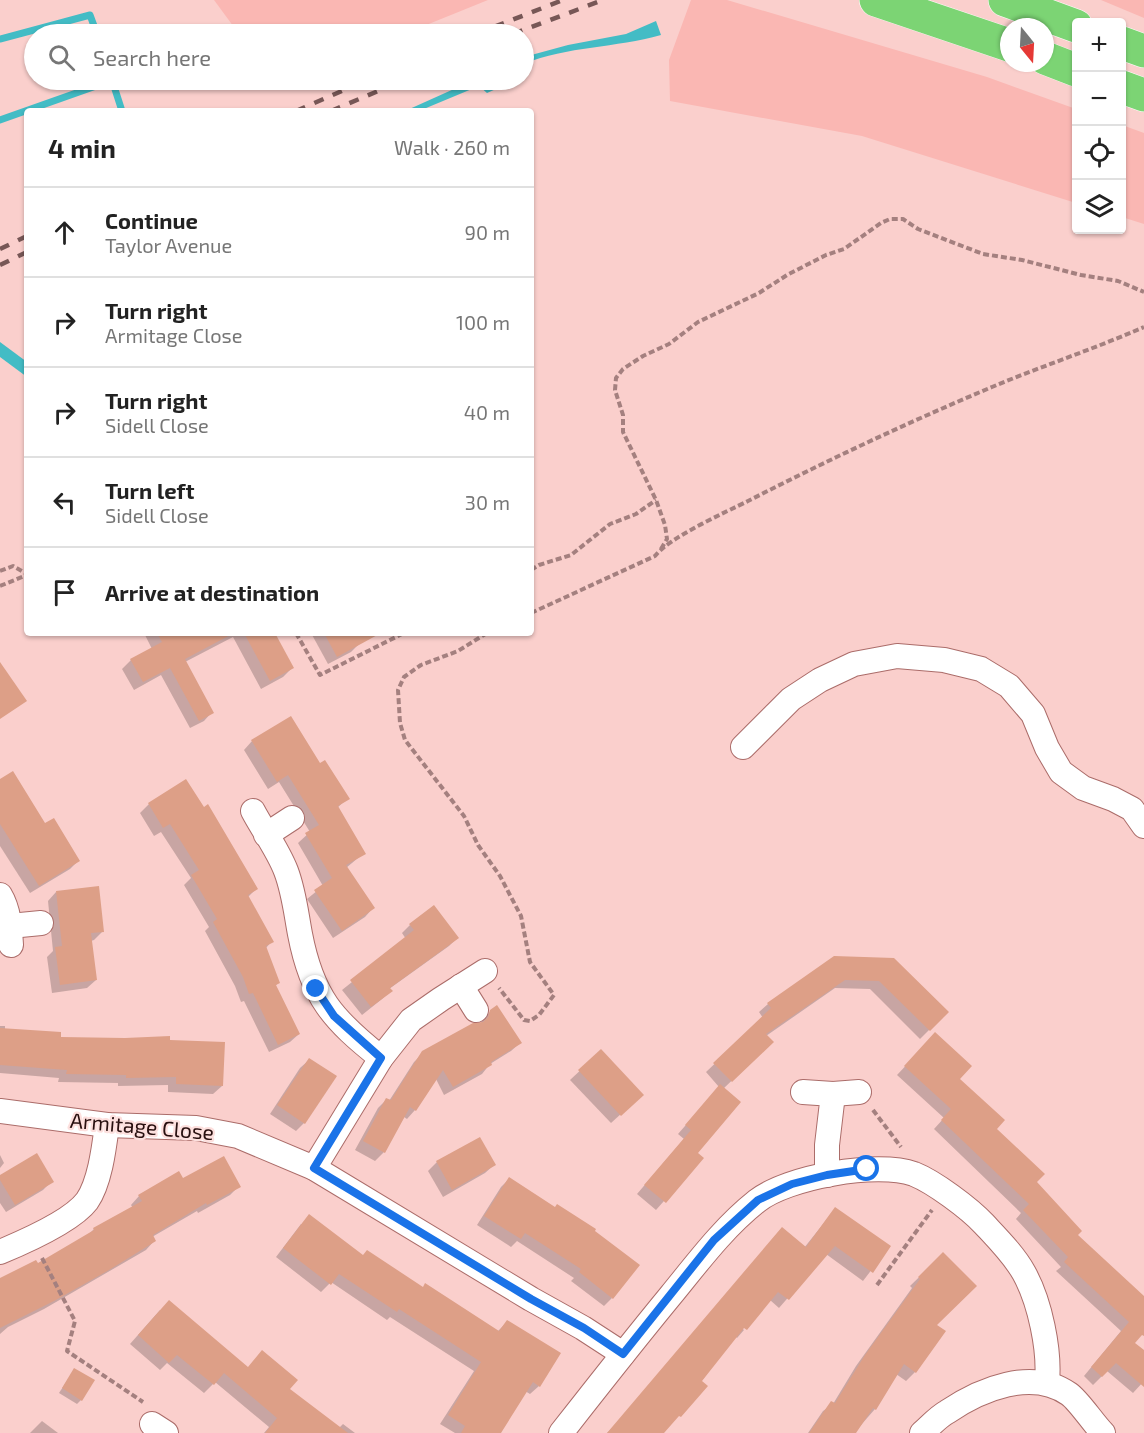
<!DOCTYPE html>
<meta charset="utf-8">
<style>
:root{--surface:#fff;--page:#f2f2f2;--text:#222;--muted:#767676;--line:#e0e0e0}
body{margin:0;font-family:"Exo 2",sans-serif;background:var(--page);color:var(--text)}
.controls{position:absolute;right:18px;top:18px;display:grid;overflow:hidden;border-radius:6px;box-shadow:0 2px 4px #0004}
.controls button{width:54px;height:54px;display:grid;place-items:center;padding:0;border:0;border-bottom:2px solid var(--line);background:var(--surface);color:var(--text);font:30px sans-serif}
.compass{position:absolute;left:1000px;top:18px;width:54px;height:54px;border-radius:50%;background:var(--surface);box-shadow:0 2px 4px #0004;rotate:162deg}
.stop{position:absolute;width:18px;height:18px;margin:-14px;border:4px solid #1a73e8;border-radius:50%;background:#fff}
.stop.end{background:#1a73e8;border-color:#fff;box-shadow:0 2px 6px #0008}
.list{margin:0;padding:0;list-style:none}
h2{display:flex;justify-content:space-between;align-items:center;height:78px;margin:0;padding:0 24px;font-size:26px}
h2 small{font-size:20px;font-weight:400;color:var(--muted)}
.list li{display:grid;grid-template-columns:39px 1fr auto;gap:18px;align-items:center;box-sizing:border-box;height:90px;padding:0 24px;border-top:2px solid var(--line)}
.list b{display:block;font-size:22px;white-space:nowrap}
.list p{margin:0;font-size:20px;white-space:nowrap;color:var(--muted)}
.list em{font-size:20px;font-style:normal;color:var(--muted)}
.icon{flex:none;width:33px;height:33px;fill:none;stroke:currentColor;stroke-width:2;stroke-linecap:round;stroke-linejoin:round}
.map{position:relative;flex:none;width:1144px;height:1433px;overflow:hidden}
.search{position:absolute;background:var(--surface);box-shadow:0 2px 4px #0004;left:24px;top:24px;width:510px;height:66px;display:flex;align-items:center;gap:15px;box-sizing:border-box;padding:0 21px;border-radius:33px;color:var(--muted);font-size:22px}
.panel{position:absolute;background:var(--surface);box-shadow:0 2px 4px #0004;left:24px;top:108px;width:510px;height:528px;border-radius:6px}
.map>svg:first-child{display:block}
.green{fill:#fab7b3}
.water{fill:#43bcc5}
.shadow{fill:#0003}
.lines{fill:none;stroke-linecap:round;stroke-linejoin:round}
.stream{stroke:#43bcc5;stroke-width:7}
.building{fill:#dd9f87}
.street-casing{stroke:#ab6c69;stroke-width:26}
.highway-casing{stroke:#fff;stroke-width:34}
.path{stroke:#a4807f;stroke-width:4;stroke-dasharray:6 3;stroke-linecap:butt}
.street{stroke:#fff;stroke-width:24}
.highway{stroke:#7cd474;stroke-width:33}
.rail{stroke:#775756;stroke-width:4.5;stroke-dasharray:10 10;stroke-linecap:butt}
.route{stroke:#1a73e8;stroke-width:8}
.labels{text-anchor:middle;stroke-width:4.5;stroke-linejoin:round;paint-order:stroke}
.street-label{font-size:21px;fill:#281010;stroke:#fde0de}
</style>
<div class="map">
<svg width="1144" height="1433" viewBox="0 0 1144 1433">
<rect width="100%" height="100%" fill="#facfcc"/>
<g class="green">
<path d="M 214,0 L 488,0 L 404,34 L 239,34 Z"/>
<path d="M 691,0 L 727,0 L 987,77 L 1076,109 L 1076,203 L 862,136 L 670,101 L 669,60 Z"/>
<path d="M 1101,0 L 1144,0 L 1144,18 Z"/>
<path d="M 1122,125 L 1144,133 L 1144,224 L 1122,217 Z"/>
</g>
<g class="water">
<path d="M 656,21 L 661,35 C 616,48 567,46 524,64 L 524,57 L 568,45 L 626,34 Z"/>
<path d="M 474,80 L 495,80 L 496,89 L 487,93 L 479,86 L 419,111 L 405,111 Z"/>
<path d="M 0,342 L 27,362 L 27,377 L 0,357 Z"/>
</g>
<g class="shadow">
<path d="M 144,633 L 273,633 L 292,668 L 283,677 L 261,689 L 233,637 L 185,662 L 212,712 L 204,721 L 190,728 L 161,675 L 134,690 L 122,669 L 131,660 L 152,649 Z"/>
<path d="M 311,633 L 355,633 L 360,643 L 351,652 L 328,664 Z"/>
<path d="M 252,741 L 320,765 L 348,798 L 337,808 L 364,853 L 346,868 L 373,908 L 365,917 L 333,938 L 307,899 L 323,886 L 298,843 L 310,832 L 279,782 L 268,789 L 244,750 Z"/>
<path d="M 0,780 L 78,861 L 70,869 L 30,893 L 0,846 Z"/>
<path d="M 186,781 L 257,888 L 248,897 L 272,941 L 266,948 L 278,983 L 275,986 L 299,1034 L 290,1042 L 269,1052 L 244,1001 L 241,1002 L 235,986 L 205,931 L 209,927 L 184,885 L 191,878 L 161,832 L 154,836 L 140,813 L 149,804 Z"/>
<path d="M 56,892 L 102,932 L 94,940 L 91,941 L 96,980 L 87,988 L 52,993 L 47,957 L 53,951 L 48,901 Z"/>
<path d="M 410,925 L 457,938 L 449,946 L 389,989 L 391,991 L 382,999 L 362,1015 L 342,990 L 406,939 L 402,933 Z"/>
<path d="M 835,958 L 947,1012 L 920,1039 L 870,989 L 835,988 L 766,1036 L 772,1042 L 723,1089 L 696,1153 L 702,1158 L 656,1210 L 637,1194 L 684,1139 L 678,1134 L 719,1087 L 706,1072 L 763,1018 L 759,1012 L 768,1004 Z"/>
<path d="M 491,1011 L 520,1043 L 511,1051 L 490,1064 L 482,1074 L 444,1095 L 436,1079 L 415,1110 L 407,1119 L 404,1117 L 384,1152 L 375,1161 L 355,1150 L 378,1108 L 386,1100 L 389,1101 L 414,1062 L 423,1053 L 481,1024 L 482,1020 Z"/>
<path d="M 0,1026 L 5,1026 L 5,1030 L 59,1038 L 169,1042 L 222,1086 L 213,1094 L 168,1092 L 168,1085 L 118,1086 L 118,1083 L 58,1082 L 59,1078 L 0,1073 Z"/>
<path d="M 927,1043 L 958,1079 L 1076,1235 L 1144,1301 L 1144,1330 L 1133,1343 L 1144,1352 L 1144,1381 L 1133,1393 L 1107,1371 L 1093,1385 L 1084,1376 L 1121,1331 L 1056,1271 L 1061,1267 L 1016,1219 L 1021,1213 L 934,1129 L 944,1118 L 897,1075 Z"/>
<path d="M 601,1051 L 633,1103 L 611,1123 L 570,1080 Z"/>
<path d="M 309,1060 L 304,1123 L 296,1131 L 270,1114 L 300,1068 Z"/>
<path d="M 0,1155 L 4,1163 L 0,1168 Z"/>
<path d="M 437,1162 L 494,1165 L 485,1173 L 443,1197 L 428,1171 Z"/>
<path d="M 0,1176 L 52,1181 L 43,1190 L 6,1212 L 0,1203 Z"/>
<path d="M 509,1179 L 612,1298 L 604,1306 L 571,1281 L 574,1278 L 517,1241 L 511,1247 L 477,1225 L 501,1187 Z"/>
<path d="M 182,1180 L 239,1186 L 230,1195 L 198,1213 L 197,1211 L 152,1237 L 154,1241 L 146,1250 L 44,1309 L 8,1327 L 0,1334 L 0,1280 L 37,1265 L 87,1236 L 94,1229 L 133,1208 L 131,1205 L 139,1196 Z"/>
<path d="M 835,1209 L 889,1247 L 863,1281 L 826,1254 L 779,1308 L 770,1300 L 737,1324 L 744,1330 L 737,1338 L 735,1336 L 663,1433 L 607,1433 L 804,1248 Z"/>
<path d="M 301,1224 L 422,1288 L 497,1332 L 507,1322 L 539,1386 L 530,1394 L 525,1391 L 499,1433 L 455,1433 L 440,1424 L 474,1371 L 390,1317 L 387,1320 L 331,1282 L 321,1292 L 276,1257 Z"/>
<path d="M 943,1254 L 935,1325 L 944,1331 L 915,1372 L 906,1381 L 896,1374 L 875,1409 L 854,1433 L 808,1433 L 823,1411 L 833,1404 L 856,1366 L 912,1288 L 910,1286 Z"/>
<path d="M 160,1310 L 248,1368 L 288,1389 L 339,1428 L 343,1424 L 355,1433 L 264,1433 L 269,1427 L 215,1382 L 204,1393 L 167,1363 L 160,1370 L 130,1344 Z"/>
<path d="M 74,1370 L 81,1400 L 77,1404 L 59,1393 Z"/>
<path d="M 42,1421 L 58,1433 L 30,1433 Z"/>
</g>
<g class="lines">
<g class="stream">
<path d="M 0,39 L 90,15 L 97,34"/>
<path d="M 112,80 L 122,111"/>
<path d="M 0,120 L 96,86"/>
</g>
</g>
<g class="building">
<path d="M 157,633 L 234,633 L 185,659 L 214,713 L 199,721 L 170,668 L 143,682 L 130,659 L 162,642 Z"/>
<path d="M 244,633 L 275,633 L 294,668 L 270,681 Z"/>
<path d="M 324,633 L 381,633 L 337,657 Z"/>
<path d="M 0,662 L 27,701 L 0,719 Z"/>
<path d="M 291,716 L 320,763 L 325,760 L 350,799 L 338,806 L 366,854 L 346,865 L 375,908 L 342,931 L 314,890 L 332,878 L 305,833 L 319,825 L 288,775 L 277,782 L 251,740 Z"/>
<path d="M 13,771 L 45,823 L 54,818 L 80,861 L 39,886 L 0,824 L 0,779 Z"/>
<path d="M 186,779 L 204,807 L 208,804 L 258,889 L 248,895 L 274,942 L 266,946 L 280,983 L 276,985 L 300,1034 L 278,1045 L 253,993 L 249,994 L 243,977 L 213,922 L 217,919 L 191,875 L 199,870 L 170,824 L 163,828 L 148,803 Z"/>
<path d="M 99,886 L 104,932 L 91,933 L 97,980 L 60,985 L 55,947 L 62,946 L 56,891 Z"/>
<path d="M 434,905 L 459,938 L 390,988 L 393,991 L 371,1007 L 350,980 L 414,930 L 409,924 Z"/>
<path d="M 834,956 L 894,958 L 949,1012 L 930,1031 L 879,981 L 845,980 L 766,1034 L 774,1042 L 732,1082 L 713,1063 L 771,1008 L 767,1003 Z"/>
<path d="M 497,1005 L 522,1043 L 491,1062 L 492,1065 L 453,1087 L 443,1070 L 416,1111 L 410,1107 L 385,1153 L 363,1141 L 386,1098 L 391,1100 L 422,1051 L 473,1023 L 483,1022 L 488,1017 L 490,1010 Z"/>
<path d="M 0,1028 L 61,1032 L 61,1037 L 125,1038 L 170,1036 L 170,1040 L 225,1042 L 223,1086 L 176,1084 L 176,1077 L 126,1078 L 126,1075 L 66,1074 L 67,1070 L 0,1065 Z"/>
<path d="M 935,1032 L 972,1066 L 960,1079 L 1005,1120 L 997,1129 L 1045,1174 L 1037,1182 L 1082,1231 L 1078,1235 L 1144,1296 L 1144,1336 L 1142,1335 L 1135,1343 L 1144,1350 L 1144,1387 L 1116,1363 L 1102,1377 L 1091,1367 L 1129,1322 L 1064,1262 L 1068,1257 L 1023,1210 L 1029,1204 L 941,1120 L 951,1109 L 904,1066 Z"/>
<path d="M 601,1049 L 644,1095 L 621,1116 L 578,1070 Z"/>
<path d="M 309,1058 L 337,1076 L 305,1124 L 277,1105 Z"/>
<path d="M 720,1084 L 741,1102 L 698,1153 L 704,1158 L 666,1203 L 644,1185 L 691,1130 L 685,1125 Z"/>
<path d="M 480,1137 L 496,1165 L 452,1190 L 436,1161 Z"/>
<path d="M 37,1153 L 54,1182 L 15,1205 L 0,1180 L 0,1175 Z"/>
<path d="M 224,1156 L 241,1187 L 207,1205 L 206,1203 L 153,1235 L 156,1241 L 109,1270 L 54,1301 L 0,1328 L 0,1278 L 36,1260 L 38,1263 L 94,1230 L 93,1228 L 142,1201 L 138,1195 L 179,1171 L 183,1178 Z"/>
<path d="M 509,1177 L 555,1207 L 557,1204 L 596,1229 L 595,1231 L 640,1265 L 613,1299 L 579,1272 L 581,1269 L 525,1233 L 521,1239 L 484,1216 Z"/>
<path d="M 835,1207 L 891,1246 L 873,1273 L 835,1246 L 789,1300 L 778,1292 L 747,1330 L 744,1328 L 702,1381 L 708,1386 L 681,1417 L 679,1416 L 664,1433 L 607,1433 L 782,1227 L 806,1247 Z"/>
<path d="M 309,1214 L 363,1255 L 367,1250 L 423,1287 L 425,1283 L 499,1331 L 507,1320 L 561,1353 L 540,1387 L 533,1382 L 501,1433 L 461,1433 L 465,1426 L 448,1415 L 481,1362 L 399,1309 L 397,1312 L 339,1274 L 331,1285 L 283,1248 Z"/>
<path d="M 943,1252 L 977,1286 L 937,1325 L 946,1331 L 916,1373 L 904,1364 L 876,1410 L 873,1408 L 856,1433 L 809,1433 L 831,1401 L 835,1403 L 865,1355 L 920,1279 L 918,1277 Z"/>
<path d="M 169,1300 L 248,1367 L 262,1350 L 298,1380 L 290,1389 L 348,1433 L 265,1433 L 277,1418 L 224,1373 L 214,1385 L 177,1355 L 169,1363 L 138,1335 Z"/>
<path d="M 74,1368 L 95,1380 L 82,1401 L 62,1388 Z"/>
</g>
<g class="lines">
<defs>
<g id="street">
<path d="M 743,747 L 791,699 L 820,680 L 854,664 L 897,656 L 944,660 L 981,669 L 1009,686 L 1033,714 L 1047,748 L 1061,772 L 1083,788 L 1113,799 L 1132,809 L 1144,826"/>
<path d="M 253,811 C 263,830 278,850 286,871 C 294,892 296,913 300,934 C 312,997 333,1020 381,1058"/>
<path d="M 266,835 L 292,818"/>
<path d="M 0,895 C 9,910 10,928 11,945"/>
<path d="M 10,926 L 41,923"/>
<path d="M 461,986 L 476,1010"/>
<path d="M 803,1092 L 833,1094 L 827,1145 L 827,1175"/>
<path d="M 833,1094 L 859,1092"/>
<path d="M 0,1111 L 107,1125 L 196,1128 L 238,1136 L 314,1168 L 531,1299 L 583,1328 L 623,1354"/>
<path d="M 314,1168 L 381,1058 L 411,1020 L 441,999 L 485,971"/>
<path d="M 0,1252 C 24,1242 72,1221 87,1201 C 100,1182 104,1148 107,1125"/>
<path d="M 152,1424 L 166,1433"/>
<path d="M 561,1433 C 597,1387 634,1340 671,1295 C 698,1262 723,1228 757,1201 C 787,1177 877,1161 914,1174 C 934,1182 969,1208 984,1224 C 998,1239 1014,1255 1024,1273 C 1040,1302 1050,1350 1047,1382"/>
<path d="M 922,1433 C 930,1426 938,1417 947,1412 C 981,1389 1032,1368 1069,1394 C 1079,1401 1093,1423 1103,1433"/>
</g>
<g id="highway">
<path d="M 876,0 L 1009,45"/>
<path d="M 1005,0 L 1076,26"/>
<path d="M 1122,43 L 1144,51"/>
<path d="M 1045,58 L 1076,70"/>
<path d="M 1122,87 L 1144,95"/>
</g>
</defs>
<use href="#street" class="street-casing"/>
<use href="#highway" class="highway-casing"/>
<g class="path">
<path d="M 661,549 L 667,539 L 665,525 L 656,500 L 623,432 L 623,415 L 615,390 L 616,378 L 623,369 L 643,356 L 669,344 L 698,322 L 759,293 L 787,275 L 826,255 L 844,249 L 881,223 L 890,219 L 903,219 L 918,229 L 983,254 L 1022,260 L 1081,275 L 1118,281 L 1144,292"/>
<path d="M 531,570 L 539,565 L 571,555 L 610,524 L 636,514 L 656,500"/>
<path d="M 0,571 L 13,566 L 27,574"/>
<path d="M 0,586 L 27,575"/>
<path d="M 531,613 L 655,556 C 670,537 724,513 748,501 C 828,460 909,422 992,387 C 1042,366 1094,349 1144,327"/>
<path d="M 296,633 L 320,675 L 404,633"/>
<path d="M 487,633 L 458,651 L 421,665 L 404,677 L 398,690 L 400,723 L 405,740 L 464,816 L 478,845 L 500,876 L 521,916 L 530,962 L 554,995 L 539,1015 L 530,1021 L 524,1020 L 499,988"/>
<path d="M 873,1110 L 901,1147"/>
<path d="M 42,1258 L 75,1321 L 67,1351 L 143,1402"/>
<path d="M 877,1285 L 932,1210"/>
</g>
<use href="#street" class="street"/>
<use href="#highway" class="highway"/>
<g class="rail">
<path d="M 476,34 L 563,0"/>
<path d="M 513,34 L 603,0"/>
<path d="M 296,111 L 367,80"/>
<path d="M 331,111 L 404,80"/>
<path d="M 0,249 L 27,236"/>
<path d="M 0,265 L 27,252"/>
</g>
</g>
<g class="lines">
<path class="route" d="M 316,989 L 334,1016 L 381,1058 L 314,1168 L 531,1299 L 584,1328 L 623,1354 L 714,1240 L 758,1200 L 792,1184 L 827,1175 L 867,1169"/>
</g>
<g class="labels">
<g class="street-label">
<text transform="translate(142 1127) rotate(5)" y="7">Armitage Close</text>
</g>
</g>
</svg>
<div class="controls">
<button>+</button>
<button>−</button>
<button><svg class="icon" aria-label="locate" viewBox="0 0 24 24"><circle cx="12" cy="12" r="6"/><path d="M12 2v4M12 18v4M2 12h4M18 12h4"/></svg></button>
<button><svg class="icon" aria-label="layers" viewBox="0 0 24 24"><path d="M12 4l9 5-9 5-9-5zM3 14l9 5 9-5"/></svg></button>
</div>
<svg class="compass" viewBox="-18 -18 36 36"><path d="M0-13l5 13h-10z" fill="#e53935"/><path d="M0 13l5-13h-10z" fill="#767676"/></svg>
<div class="stop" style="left:867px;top:1169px"></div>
<div class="stop end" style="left:316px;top:989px"></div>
<div class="search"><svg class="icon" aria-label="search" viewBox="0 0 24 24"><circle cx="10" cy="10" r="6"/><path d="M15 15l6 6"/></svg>Search here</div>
<section class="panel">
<h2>4 min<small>Walk · 260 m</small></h2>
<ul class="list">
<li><svg class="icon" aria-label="ahead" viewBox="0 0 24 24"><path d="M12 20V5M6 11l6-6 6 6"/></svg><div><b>Continue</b><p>Taylor Avenue</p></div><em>90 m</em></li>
<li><svg class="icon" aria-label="right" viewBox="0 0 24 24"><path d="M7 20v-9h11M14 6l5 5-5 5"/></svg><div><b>Turn right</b><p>Armitage Close</p></div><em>100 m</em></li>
<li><svg class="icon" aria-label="right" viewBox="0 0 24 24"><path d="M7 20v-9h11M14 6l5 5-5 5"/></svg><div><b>Turn right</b><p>Sidell Close</p></div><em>40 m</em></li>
<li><svg class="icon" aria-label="left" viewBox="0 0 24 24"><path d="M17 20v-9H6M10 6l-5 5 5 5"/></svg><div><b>Turn left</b><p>Sidell Close</p></div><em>30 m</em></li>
<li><svg class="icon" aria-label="arrive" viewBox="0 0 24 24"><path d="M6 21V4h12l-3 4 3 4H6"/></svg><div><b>Arrive at destination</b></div></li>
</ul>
</section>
</div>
